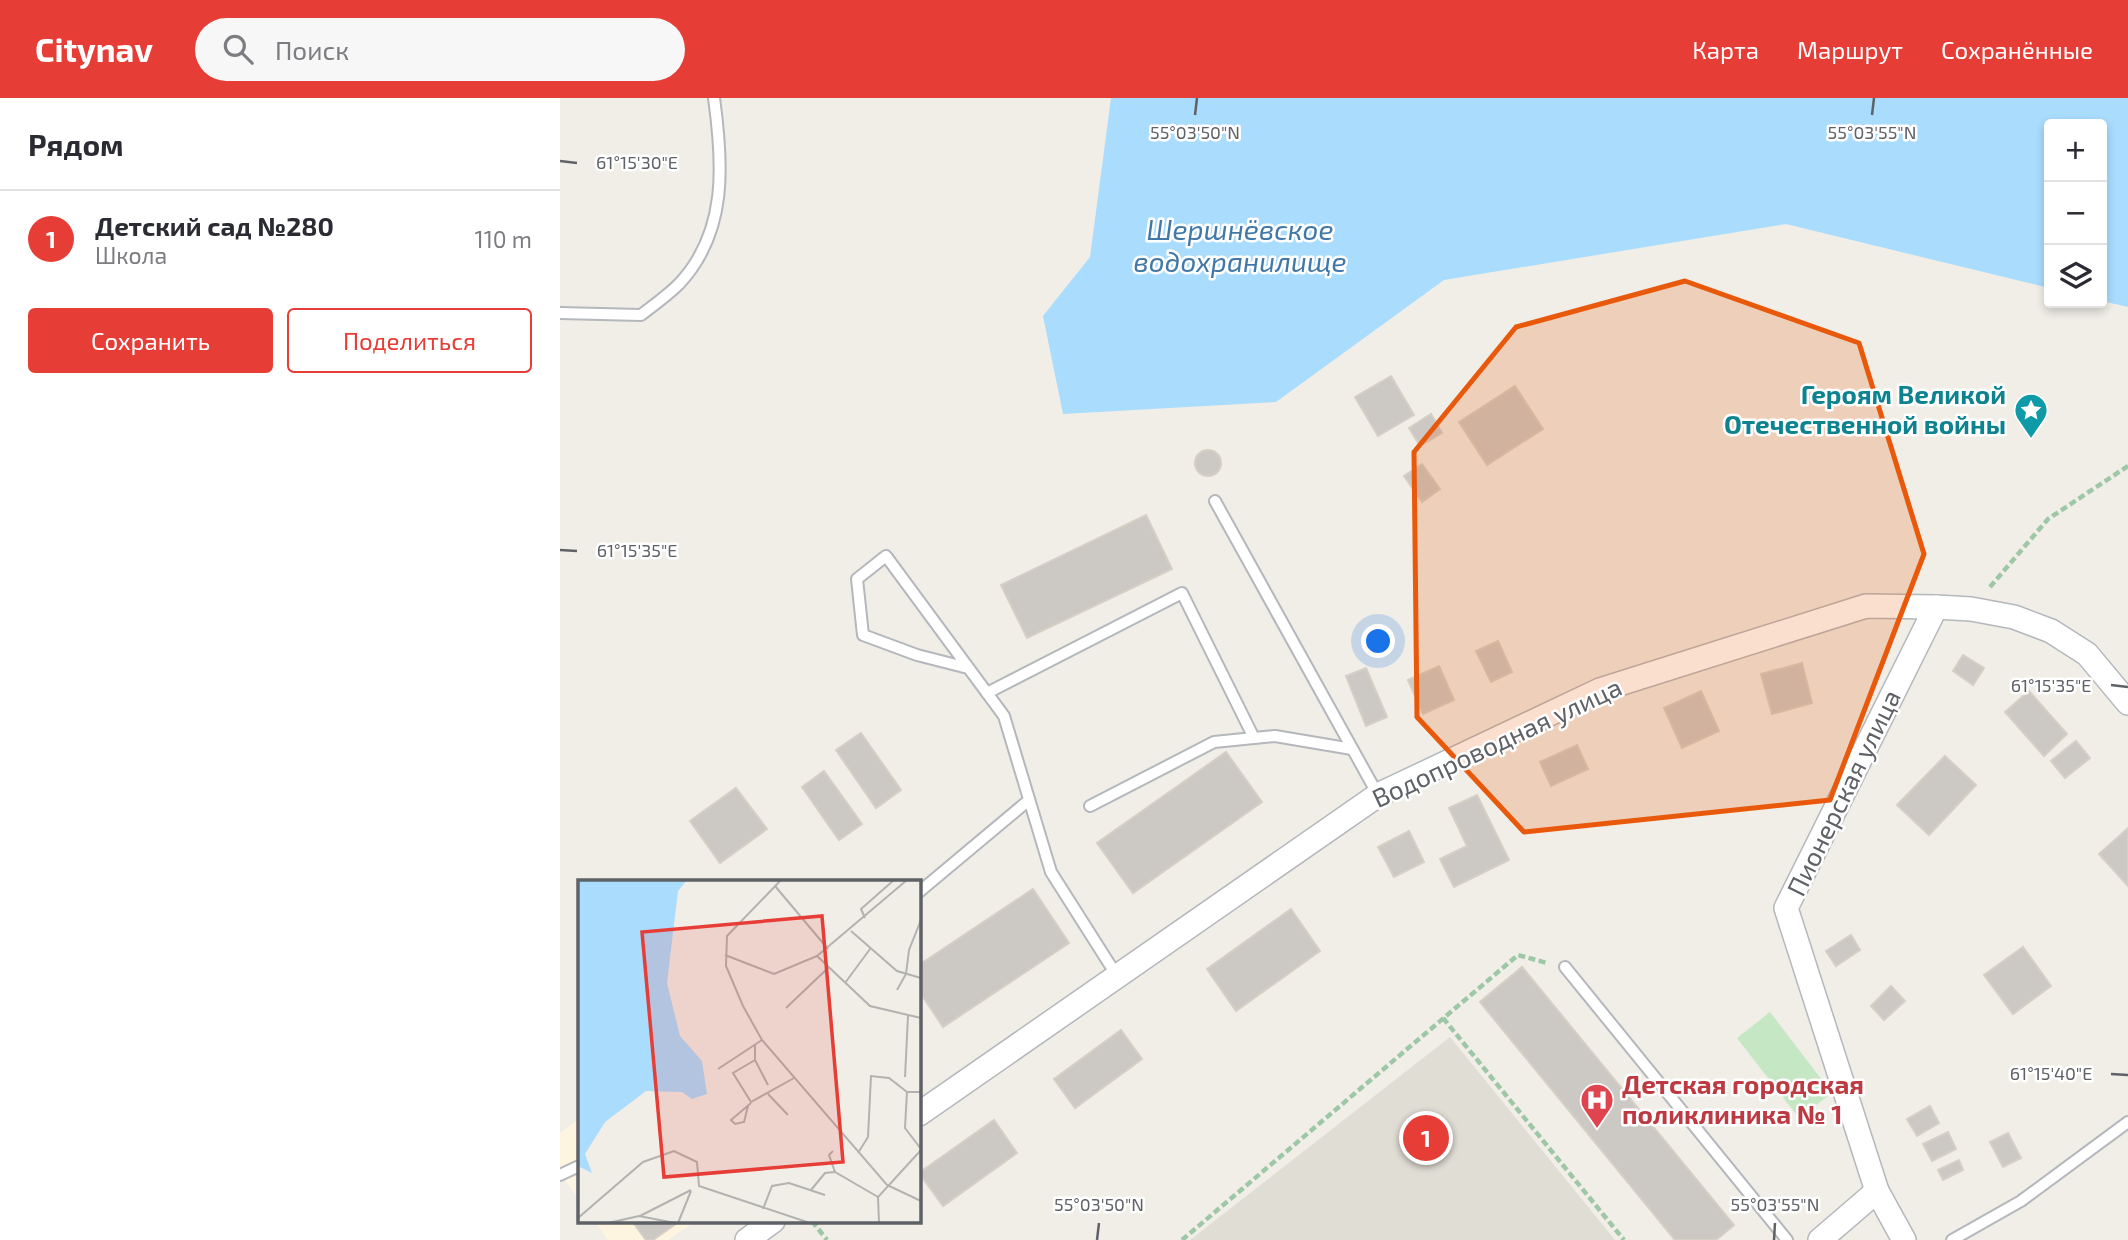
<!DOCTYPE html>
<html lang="ru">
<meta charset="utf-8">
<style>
:root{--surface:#fff;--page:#f7f7f7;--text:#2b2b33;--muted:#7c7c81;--line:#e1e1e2;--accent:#e63d37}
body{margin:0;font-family:"Exo 2",sans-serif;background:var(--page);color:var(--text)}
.controls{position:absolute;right:21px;top:21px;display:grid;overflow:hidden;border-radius:7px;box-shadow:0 4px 10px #0003}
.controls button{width:63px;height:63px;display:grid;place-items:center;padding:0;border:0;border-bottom:2px solid var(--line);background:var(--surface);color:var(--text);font:35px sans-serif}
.you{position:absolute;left:819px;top:544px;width:24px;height:24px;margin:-18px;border:5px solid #fff;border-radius:50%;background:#1a73e8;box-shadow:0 0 0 10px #1a73e833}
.badge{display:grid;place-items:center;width:46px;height:46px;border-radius:50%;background:var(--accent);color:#fff;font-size:23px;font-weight:700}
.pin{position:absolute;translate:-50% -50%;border:4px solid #fff;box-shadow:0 2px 7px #0006}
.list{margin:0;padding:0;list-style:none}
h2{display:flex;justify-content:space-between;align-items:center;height:91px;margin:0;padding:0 28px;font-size:30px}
h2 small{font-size:23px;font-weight:400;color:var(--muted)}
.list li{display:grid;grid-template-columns:46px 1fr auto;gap:21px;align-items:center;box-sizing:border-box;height:98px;padding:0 28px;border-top:2px solid var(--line)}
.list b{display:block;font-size:26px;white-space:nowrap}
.list p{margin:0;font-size:23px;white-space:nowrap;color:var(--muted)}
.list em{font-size:23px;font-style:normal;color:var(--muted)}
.actions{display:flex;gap:14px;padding:21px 28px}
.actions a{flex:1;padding:16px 0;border:2px solid var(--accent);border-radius:7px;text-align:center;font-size:24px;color:var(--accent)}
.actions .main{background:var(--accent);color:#fff}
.icon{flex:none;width:38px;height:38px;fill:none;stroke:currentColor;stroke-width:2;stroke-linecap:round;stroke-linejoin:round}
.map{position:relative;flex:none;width:1568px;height:1142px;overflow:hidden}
header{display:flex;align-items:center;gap:42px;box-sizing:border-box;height:98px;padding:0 35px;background:var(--accent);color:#fff}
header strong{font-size:33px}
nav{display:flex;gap:38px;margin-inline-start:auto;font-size:24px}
.search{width:490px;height:63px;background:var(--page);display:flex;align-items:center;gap:18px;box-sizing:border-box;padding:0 24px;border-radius:38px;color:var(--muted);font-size:26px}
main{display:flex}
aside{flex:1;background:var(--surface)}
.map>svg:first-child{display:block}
.commercial{fill:#fdf5df}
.education{fill:#e0ddd5}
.green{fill:#c6e7c4}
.water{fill:#aadcfd}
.building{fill:#ccc8c4;stroke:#d5cfc5;stroke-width:2}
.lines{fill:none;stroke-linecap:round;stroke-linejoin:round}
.lane-casing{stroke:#b4b7bb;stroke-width:14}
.street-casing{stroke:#b4b7bb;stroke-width:26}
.path{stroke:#9ec7a8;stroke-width:4.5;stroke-dasharray:7 3.5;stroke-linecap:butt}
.lane{stroke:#fff;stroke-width:10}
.street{stroke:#fff;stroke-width:23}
.marked{fill:#e8590c;fill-opacity:0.2;stroke:#e8590c;stroke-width:5;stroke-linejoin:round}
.ticks{fill:none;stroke:#5e6267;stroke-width:2.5}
.labels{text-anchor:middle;stroke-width:5;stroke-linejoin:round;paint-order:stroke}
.culture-label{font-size:26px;font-weight:bold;fill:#0d838f;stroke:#fff;text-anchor:end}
.street-label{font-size:26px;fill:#5e6267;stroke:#fff}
.health-label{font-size:26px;font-weight:bold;fill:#be3a42;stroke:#fff;text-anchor:start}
.water-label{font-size:28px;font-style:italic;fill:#4278a7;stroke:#fff}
.inset-road{fill:none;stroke:#b2b2b0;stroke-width:2}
.view{fill:#e63d37;fill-opacity:0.15;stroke:#e63d37;stroke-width:3.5}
.inset-edge{fill:none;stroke:#5e6267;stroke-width:3.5}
.ticks-label{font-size:18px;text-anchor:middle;fill:#5e6267;stroke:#fff;stroke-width:5;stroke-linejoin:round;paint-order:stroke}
</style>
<header>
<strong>Citynav</strong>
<div class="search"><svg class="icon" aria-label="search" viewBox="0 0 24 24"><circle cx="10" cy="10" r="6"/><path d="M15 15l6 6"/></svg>Поиск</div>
<nav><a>Карта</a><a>Маршрут</a><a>Сохранённые</a></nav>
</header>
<main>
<aside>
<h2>Рядом<small></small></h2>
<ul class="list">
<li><span class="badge">1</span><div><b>Детский сад №280</b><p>Школа</p></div><em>110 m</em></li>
</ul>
<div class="actions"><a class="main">Сохранить</a><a>Поделиться</a></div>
</aside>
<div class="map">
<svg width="1568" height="1142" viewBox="0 0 1568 1142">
<rect width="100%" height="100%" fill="#f0eee7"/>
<g class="commercial">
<path d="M 19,1021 L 19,1102 L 0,1075 L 0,1035 Z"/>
<path d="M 34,1123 L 136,1123 L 108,1142 L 48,1142 Z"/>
</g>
<path class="education" d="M 890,939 L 1055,1142 L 630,1142 Z"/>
<path class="green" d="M 1210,914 L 1272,995 L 1239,1020 L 1177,940 Z"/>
<path class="water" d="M 551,0 L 1568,0 L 1568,209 L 1542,203 L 1542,26 L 1489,26 L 1489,190 L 1226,126 L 884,182 L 716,304 L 503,316 L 483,218 L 530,159 Z"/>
<g class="building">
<path d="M 831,278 L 854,317 L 818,338 L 795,299 Z"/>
<path d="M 955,288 L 983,331 L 927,367 L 899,324 Z"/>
<path d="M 871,316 L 882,335 L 860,348 L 849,330 Z"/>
<circle cx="648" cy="365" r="13"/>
<path d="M 862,366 L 880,391 L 862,404 L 844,378 Z"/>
<path d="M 586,417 L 612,471 L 467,540 L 441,487 Z"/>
<path d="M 938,543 L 952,574 L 931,584 L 916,553 Z"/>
<path d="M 1403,557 L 1424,570 L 1413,587 L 1393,573 Z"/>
<path d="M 1242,565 L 1252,605 L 1212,616 L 1201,576 Z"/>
<path d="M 879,568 L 894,602 L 863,616 L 848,582 Z"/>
<path d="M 806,570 L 827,619 L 806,628 L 786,578 Z"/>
<path d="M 1141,593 L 1159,633 L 1122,650 L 1104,610 Z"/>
<path d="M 1469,593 L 1507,636 L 1484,658 L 1445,614 Z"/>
<path d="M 301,635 L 341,692 L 316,710 L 276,652 Z"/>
<path d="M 1516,643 L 1530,660 L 1505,680 L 1491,663 Z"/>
<path d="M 1017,647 L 1028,671 L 991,688 L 980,664 Z"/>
<path d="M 666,654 L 702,704 L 573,795 L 537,745 Z"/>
<path d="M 1385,658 L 1416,687 L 1369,737 L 1337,707 Z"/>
<path d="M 264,673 L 302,726 L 279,742 L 242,689 Z"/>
<path d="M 176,690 L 207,731 L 160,765 L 130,723 Z"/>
<path d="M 917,697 L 949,762 L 894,789 L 880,761 L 907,748 L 889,710 Z"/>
<path d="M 1568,730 L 1568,788 L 1539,756 Z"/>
<path d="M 849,733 L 864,764 L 834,779 L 818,749 Z"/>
<path d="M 473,791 L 509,845 L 383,929 L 359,893 L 359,867 Z"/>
<path d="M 731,811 L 760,853 L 676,913 L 647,871 Z"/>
<path d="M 1291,837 L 1300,852 L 1276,868 L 1266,853 Z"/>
<path d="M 1463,849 L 1491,888 L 1453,916 L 1424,877 Z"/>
<path d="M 962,869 L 1174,1127 L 1156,1142 L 1115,1142 L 920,904 Z"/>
<path d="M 1331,888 L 1345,903 L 1324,922 L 1311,908 Z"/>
<path d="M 561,932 L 582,961 L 515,1010 L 494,981 Z"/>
<path d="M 1370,1008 L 1379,1025 L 1357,1038 L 1347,1021 Z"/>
<path d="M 434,1022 L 457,1055 L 383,1108 L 359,1075 Z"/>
<path d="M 1388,1034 L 1396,1051 L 1372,1063 L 1363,1046 Z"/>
<path d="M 1448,1035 L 1461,1060 L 1443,1069 L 1430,1044 Z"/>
<path d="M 1399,1062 L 1403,1072 L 1383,1082 L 1378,1072 Z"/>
<path d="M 72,1123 L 120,1123 L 93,1142 L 86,1142 Z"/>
</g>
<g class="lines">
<defs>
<g id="lane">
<path d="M 0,215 L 81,217 C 94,207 108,197 119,186 C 168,134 163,65 154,0"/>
<path d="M 655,403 L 818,697"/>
<path d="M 408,570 L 357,557 L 303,537 L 297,481 L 326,458 L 427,595"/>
<path d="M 530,708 L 654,644 L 694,640"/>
<path d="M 359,794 L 469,702"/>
<path d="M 1005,869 L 1227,1142"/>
<path d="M 557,878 L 491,774 L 444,618 L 427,595 L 622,495 L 694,640 L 715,638 L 792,651"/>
<path d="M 0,1077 L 19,1068"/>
<path d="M 1392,1142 L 1461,1103 L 1568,1024"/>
</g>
<g id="street">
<path d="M 359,1016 L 818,697 L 1040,592 L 1306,508 L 1376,509 L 1411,511 L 1454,519 L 1491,533 L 1527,556 L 1568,605"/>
<path d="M 1317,1093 L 1344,1142"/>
<path d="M 187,1142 L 213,1123"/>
<path d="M 1260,1142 L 1317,1093 L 1226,810 L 1376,509"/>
</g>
</defs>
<use href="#lane" class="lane-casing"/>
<use href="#street" class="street-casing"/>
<g class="path">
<path d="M 1430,489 L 1488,421 L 1568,368"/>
<path d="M 883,920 L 1064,1142"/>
<path d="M 252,1123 L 267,1142"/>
<path d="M 622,1142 L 958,857 L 987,865"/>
</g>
<use href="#lane" class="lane"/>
<use href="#street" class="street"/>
</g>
<path class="marked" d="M 1125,183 L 1299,245 L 1364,456 L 1270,702 L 964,734 L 857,619 L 854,354 L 956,229 Z"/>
<path class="ticks" d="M 635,17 L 637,0M 1312,17 L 1314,0M 0,63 L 17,65M 0,452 L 17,453M 1551,587 L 1568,589M 1551,976 L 1568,977M 537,1142 L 539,1125M 1214,1142 L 1215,1125"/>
<defs>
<symbol id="sight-pin" viewBox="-11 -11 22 30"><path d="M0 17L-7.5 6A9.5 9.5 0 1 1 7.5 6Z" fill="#0f9aa8" stroke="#fff"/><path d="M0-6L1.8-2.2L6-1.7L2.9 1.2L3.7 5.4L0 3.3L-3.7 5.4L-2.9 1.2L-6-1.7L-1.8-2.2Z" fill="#fff"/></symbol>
<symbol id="hospital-pin" viewBox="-11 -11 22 30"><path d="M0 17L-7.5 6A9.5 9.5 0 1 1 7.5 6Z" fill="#e0444e" stroke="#fff"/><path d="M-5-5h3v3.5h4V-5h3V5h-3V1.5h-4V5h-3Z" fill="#fff"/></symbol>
</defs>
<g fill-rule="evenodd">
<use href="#sight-pin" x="1452" y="293" width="38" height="52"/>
<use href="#hospital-pin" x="1018" y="983" width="38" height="52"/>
</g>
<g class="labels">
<g class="culture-label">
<text x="1446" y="306">Героям Великой<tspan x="1446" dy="30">Отечественной войны</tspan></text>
</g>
<g class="street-label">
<text transform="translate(937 645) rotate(-25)" y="9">Водопроводная улица</text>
<text transform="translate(1284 695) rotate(-64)" y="9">Пионерская улица</text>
</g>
<g class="health-label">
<text x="1062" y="996">Детская городская<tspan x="1062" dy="30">поликлиника № 1</tspan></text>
</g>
<g class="water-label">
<text x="680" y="142">Шершнёвское<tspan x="680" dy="32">водохранилище</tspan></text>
</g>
</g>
<g transform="translate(18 782)">
<rect width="343" height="343" fill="#f0eee7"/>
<path d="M 0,0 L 109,0 L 100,11 L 89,103 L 102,156 L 124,181 L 129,214 L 114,219 L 104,212 L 68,211 L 27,242 L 7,274 L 14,293 L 0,286 Z" fill="#aadcfd"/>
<path class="inset-road" d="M 203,0 L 149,56 L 148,86 L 165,126 L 184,160 L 309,305 L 343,321M 197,6 L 250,69M 287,38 L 283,29 L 316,0M 273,51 L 319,91 L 343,98M 147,75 L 196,94 L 239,76 L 292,126 L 343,138M 239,76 L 329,0M 267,103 L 292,69M 319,110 L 328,94 L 331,70 L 343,40M 208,128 L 251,87M 177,164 L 177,180 L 155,193 L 173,222 L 216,198M 177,180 L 190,205M 140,189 L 184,160M 327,197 L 330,136M 343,212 L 329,212 L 327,248 L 343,269M 190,214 L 210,235M 170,226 L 166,242 L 157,244 L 153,240 L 173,223M 255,271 L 251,275 L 257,292M 280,273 L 290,257 L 293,196 L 311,198 L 329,212M 233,310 L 247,293 L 257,292 L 300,317M 185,329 L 194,306 L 211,303 L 247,315M 62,336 L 113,310M 0,338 L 65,282 L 96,271 L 119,282 L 121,306 L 232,343M 30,343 L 61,336 L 97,343M 100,343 L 113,311M 301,343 L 300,317 L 343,270"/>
<path class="view" d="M 244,36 L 265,282 L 86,297 L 64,52 Z"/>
<rect width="343" height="343" class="inset-edge"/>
</g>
<g class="ticks-label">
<text x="635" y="41">55°03'50"N</text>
<text x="1312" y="41">55°03'55"N</text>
<text x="77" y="71">61°15'30"E</text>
<text x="77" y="459">61°15'35"E</text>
<text x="1491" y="594">61°15'35"E</text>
<text x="1491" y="982">61°15'40"E</text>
<text x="539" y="1113">55°03'50"N</text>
<text x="1215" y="1113">55°03'55"N</text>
</g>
</svg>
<div class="controls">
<button>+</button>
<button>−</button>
<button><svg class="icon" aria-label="layers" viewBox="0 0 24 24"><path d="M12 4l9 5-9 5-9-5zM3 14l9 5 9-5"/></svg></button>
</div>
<div class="you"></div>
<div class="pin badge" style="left:866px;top:1040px">1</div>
</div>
</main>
